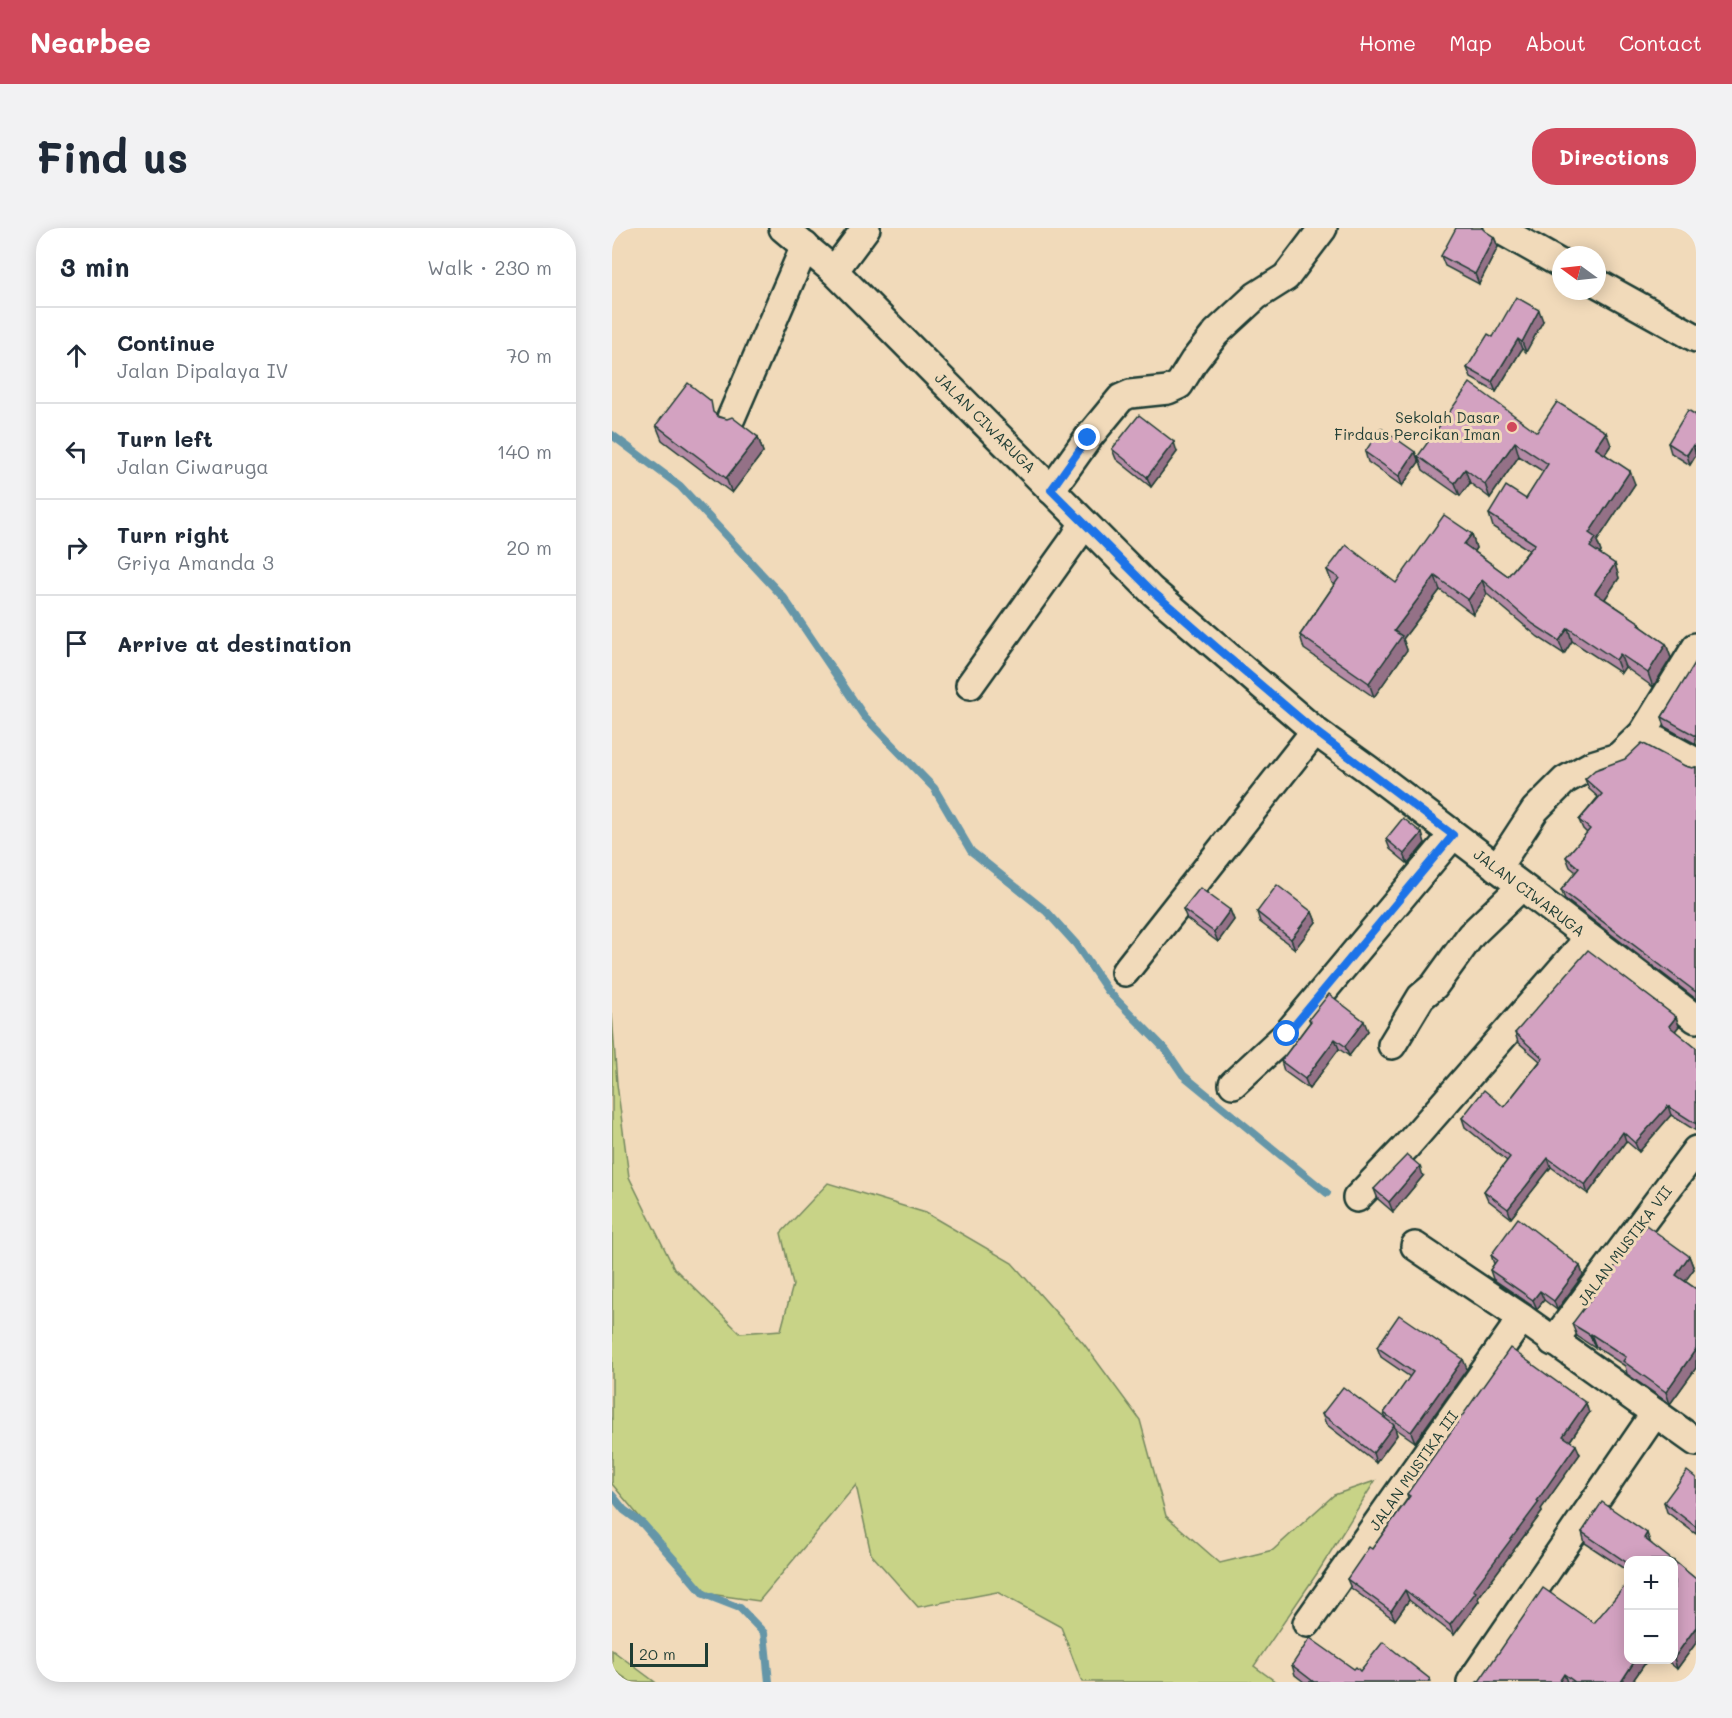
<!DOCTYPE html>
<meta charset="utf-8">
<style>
:root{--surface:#fff;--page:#f2f2f3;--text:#1f2937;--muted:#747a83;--line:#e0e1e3;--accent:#d1495b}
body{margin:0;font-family:Mali,sans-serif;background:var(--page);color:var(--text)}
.controls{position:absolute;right:18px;bottom:18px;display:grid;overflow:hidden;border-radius:12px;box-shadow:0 3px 15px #0003}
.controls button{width:54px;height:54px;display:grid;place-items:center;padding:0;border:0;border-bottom:2px solid var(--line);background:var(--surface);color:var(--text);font:30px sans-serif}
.compass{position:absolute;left:940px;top:18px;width:54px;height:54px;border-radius:50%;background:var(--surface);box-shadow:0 3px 15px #0003;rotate:285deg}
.scale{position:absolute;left:18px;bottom:15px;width:78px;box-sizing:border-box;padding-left:6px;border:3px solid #1f3d34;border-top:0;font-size:16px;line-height:21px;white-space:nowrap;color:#1f3d34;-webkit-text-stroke:4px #f1daba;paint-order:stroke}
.stop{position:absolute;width:18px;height:18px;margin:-14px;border:4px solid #1a73e8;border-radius:50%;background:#fff}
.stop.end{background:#1a73e8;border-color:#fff;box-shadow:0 2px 6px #0008}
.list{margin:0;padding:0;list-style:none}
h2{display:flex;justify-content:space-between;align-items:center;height:78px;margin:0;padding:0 24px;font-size:26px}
h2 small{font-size:20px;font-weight:400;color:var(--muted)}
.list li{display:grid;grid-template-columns:39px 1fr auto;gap:18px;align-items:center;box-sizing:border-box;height:96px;padding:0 24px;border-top:2px solid var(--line)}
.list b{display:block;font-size:22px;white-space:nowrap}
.list p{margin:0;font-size:20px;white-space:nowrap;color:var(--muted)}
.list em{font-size:20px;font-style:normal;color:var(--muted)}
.icon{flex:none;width:33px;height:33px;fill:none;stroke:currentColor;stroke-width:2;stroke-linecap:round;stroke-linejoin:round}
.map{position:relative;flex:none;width:1084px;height:1454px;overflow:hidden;border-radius:24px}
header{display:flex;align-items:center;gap:36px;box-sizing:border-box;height:84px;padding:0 30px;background:var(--accent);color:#fff}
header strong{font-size:28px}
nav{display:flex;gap:33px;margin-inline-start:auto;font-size:21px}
.intro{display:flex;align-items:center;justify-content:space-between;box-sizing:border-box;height:144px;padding:0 36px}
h1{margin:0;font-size:42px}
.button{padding:15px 27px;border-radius:24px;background:var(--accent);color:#fff;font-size:21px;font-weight:700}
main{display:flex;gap:36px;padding:0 36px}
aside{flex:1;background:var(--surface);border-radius:24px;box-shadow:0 3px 15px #0003}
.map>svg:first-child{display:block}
.green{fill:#c8d387;stroke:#74885e;stroke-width:1.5}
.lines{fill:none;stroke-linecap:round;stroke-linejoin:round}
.stream{stroke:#6596a8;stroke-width:8}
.minor-casing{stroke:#1f3d34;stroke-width:32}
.minor{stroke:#f1daba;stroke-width:27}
.wall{fill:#b58ba6;stroke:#1f3d34;stroke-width:1.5}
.shaded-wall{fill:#947187;stroke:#1f3d34;stroke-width:1.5}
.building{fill:#d3a2c1;stroke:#1f3d34;stroke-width:1.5}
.route{stroke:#1a73e8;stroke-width:8}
.poi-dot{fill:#d1495b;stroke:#f1daba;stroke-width:2}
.labels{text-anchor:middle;stroke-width:6;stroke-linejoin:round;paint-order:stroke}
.poi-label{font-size:15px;fill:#1f3d34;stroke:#f1daba;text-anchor:end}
.street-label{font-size:15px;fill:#1f3d34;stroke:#f1daba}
</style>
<header>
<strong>Nearbee</strong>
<nav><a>Home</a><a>Map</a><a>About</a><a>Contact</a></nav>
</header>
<div class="intro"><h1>Find us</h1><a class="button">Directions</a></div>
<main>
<aside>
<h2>3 min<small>Walk · 230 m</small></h2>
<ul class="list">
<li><svg class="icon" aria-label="ahead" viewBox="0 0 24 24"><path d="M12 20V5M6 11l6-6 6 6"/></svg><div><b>Continue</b><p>Jalan Dipalaya IV</p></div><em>70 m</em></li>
<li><svg class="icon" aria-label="left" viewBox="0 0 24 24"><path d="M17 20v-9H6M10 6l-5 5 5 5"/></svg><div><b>Turn left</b><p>Jalan Ciwaruga</p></div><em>140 m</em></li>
<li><svg class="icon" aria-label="right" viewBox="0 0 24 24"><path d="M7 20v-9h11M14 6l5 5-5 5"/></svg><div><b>Turn right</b><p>Griya Amanda 3</p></div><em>20 m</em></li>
<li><svg class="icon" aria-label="arrive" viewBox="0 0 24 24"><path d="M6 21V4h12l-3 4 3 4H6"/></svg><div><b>Arrive at destination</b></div></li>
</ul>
</aside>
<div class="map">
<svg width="1084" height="1454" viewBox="0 0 1084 1454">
<rect width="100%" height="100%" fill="#f1daba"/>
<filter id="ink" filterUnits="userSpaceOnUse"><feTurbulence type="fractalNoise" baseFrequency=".0167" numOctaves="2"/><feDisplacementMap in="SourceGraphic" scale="12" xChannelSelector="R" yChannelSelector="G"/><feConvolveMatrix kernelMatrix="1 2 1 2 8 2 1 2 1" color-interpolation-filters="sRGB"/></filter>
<g filter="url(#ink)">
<g class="green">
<path d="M 0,786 L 5,856 L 17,949 L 62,1040 L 128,1105 L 169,1102 L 181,1057 L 169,1005 L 216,955 L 314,985 L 400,1035 L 472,1116 L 528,1192 L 554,1288 L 608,1335 L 661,1322 L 722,1267 L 763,1253 L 706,1344 L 642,1438 L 664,1454 L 470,1454 L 449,1399 L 385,1364 L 306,1379 L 259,1326 L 244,1257 L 147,1373 L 91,1365 L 0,1256 Z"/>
<path d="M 0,1422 L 43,1454 L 19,1454 L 0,1441 Z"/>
</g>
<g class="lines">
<g class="stream">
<path d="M 0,207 L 68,258 L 172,370 L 252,488 L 322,560 L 359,623 L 435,684 L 464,716 L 496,763 L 554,822 L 571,847 L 715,965"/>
<path d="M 0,1267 L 12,1282 L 31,1296 L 92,1366 L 128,1380 L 152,1405 L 157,1454"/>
</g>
<defs>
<g id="minor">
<path d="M 171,0 L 222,43 L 539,362 L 703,503 L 757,542 L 1084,791"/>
<path d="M 885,0 L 949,36"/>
<path d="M 222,43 L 254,0"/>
<path d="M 985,55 L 1084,110"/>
<path d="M 119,190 L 193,18"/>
<path d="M 439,262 L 476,210 L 509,170 L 518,166 L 556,162 L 567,157 L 582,133 L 604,105 L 644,68 L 674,49 L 711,0"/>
<path d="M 358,457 L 463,310 L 471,295"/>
<path d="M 1031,505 L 1084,534"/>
<path d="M 885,640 L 923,582 L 953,552 L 980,537 L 1006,529 L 1031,505 L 1084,419"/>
<path d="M 513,744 L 703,503"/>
<path d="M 780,817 L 809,769 L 822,758 L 859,707 L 909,659"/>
<path d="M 621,856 L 675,806 L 841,607"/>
<path d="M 745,970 L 793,920 L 977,710"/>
<path d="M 803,1018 L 910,1090 L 1084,1214"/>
<path d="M 941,1114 L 1084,922"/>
<path d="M 695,1395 L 910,1090"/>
<path d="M 859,1454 L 1043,1185"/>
</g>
</defs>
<use href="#minor" class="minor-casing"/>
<use href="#minor" class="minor"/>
</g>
<g class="wall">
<path d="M 873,3 L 882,9 L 886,19 L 867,56 L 833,38 L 829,28 Z"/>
<path d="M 931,93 L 914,124 L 910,121 L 884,164 L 859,150 L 855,140 L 881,109 Z"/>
<path d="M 104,187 L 107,189 L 115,191 L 146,209 L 151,224 L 120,265 L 50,212 L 44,197 Z"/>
<path d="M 1084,187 L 1084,227 L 1078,237 L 1059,225 L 1056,215 Z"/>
<path d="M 925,204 L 999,217 L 993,226 L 1023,256 L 985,313 L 989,324 L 987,326 L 1003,336 L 1007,350 L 993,371 L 1028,395 L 1030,399 L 1054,416 L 1059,430 L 1041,459 L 1013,439 L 1009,445 L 960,413 L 952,426 L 926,409 L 875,366 L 861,386 L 828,362 L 791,411 L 795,422 L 762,469 L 692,421 L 688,407 L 722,357 L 720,355 L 715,342 L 784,355 L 860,306 L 864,320 L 862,323 L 896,348 L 917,322 L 881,299 L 877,286 L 914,271 L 932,244 L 907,228 L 878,270 L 858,255 L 848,268 L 811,242 L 806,228 Z"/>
<path d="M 500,221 L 565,224 L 539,259 L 504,231 Z"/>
<path d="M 753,224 L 803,224 L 807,234 L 790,258 L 756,234 Z"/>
<path d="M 1084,435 L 1084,516 L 1053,499 L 1050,489 Z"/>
<path d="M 1073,538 L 1080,540 L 1084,539 L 1084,771 L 953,671 L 949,662 L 964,644 L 958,639 L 954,629 L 975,605 L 971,601 L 967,592 L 986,569 L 977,561 L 973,551 Z"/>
<path d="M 774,611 L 813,615 L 796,636 L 778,621 Z"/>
<path d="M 571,681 L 618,682 L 622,692 L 606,714 L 575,691 Z"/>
<path d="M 645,684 L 700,684 L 704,694 L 683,721 L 648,694 Z"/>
<path d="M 1064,789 L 1067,798 L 1063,803 L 1084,820 L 1084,903 L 1059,887 L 1027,924 L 1014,913 L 976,966 L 939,939 L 899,990 L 876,972 L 872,963 L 895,933 L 853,899 L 850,890 L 892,879 L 928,833 L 906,814 L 903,805 Z"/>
<path d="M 697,791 L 756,803 L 737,828 L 727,821 L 697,861 L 672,843 L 669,833 L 698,794 Z"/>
<path d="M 811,948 L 781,984 L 766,971 L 762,961 Z"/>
<path d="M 879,1027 L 968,1038 L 971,1047 L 945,1082 L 932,1072 L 925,1081 L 881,1051 L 878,1042 L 882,1036 Z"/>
<path d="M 1077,1028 L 1082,1041 L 1073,1053 L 1084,1061 L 1084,1140 L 1058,1176 L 1015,1146 L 1013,1138 L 984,1119 L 983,1120 L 965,1108 L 960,1096 Z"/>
<path d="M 765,1119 L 855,1141 L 803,1214 L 783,1200 L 785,1207 L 764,1235 L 714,1196 L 710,1186 L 774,1192 L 772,1185 L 798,1149 L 769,1129 Z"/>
<path d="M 977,1185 L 958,1213 L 968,1226 L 929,1281 L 930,1284 L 866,1370 L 867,1373 L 842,1407 L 797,1372 L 783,1392 L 739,1360 L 735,1351 L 760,1321 L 796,1270 L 795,1266 Z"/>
<path d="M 1084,1250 L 1084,1306 L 1055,1284 L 1052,1274 Z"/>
<path d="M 970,1304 L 1039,1316 L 1017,1332 L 1017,1344 L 973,1315 Z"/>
<path d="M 1062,1333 L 1084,1351 L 1084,1415 L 1065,1441 L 1053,1431 L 1062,1431 Z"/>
<path d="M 1036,1431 L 1020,1454 L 865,1454 Z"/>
<path d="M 680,1437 L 742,1441 L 748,1443 L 818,1451 L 819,1454 L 692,1454 L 683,1447 Z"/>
</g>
<g class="shaded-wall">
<path d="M 882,9 L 886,19 L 867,56 L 863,46 Z"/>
<path d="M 927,82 L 931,93 L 914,124 L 910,114 Z"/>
<path d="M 906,111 L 910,121 L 884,164 L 880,154 Z"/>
<path d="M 994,204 L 999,217 L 988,233 L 983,220 Z"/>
<path d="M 146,209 L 151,224 L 120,265 L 114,250 Z"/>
<path d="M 562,214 L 565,224 L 539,259 L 535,249 Z"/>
<path d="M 903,214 L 907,228 L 878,270 L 873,256 Z"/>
<path d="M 1081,217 L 1084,227 L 1078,237 L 1075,227 Z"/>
<path d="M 803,224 L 807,234 L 790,258 L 787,248 Z"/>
<path d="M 853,241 L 858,255 L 848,268 L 843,255 Z"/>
<path d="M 1018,243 L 1023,256 L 985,313 L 989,324 L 983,332 L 978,319 L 977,305 Z"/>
<path d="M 860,306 L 864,320 L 857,330 L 852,316 Z"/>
<path d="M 1003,336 L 1007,350 L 988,378 L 983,365 Z"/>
<path d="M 823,348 L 828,362 L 791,411 L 795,422 L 762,469 L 757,455 L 782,403 Z"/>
<path d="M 870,352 L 875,366 L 861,386 L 856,372 Z"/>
<path d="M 956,400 L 960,413 L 952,426 L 947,413 Z"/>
<path d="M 1054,416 L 1059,430 L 1041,459 L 1036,445 Z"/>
<path d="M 1008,426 L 1013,439 L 1009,445 L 1004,432 Z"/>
<path d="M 810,605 L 813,615 L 796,636 L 792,626 Z"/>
<path d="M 618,682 L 622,692 L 606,714 L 602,704 Z"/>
<path d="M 700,684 L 704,694 L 683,721 L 679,711 Z"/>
<path d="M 1064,789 L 1067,798 L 1060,807 L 1057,798 Z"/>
<path d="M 752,793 L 756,803 L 737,828 L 733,818 Z"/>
<path d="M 723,811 L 727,821 L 697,861 L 693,851 Z"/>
<path d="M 1056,878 L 1059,887 L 1027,924 L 1023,915 Z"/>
<path d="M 1011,904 L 1014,913 L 976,966 L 973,957 Z"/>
<path d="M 936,930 L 939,939 L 899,990 L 896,981 Z"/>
<path d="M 808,938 L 811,948 L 781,984 L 777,974 Z"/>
<path d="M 1077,1028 L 1082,1041 L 1069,1059 L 1064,1047 Z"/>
<path d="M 968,1038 L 971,1047 L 945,1082 L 942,1073 Z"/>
<path d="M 928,1063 L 932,1072 L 925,1081 L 921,1072 Z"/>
<path d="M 979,1106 L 984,1119 L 983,1120 L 978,1107 Z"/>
<path d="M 1084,1121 L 1084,1140 L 1058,1176 L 1054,1164 Z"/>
<path d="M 851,1131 L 855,1141 L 803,1214 L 799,1204 Z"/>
<path d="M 974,1175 L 977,1185 L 955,1217 L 951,1208 Z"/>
<path d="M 782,1197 L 785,1207 L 764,1235 L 761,1225 Z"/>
<path d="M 964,1217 L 968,1226 L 929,1281 L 930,1284 L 866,1370 L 867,1373 L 842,1407 L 838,1397 L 861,1362 Z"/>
<path d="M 1035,1305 L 1039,1316 L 1032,1310 Z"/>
<path d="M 793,1362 L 797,1372 L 783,1392 L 779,1383 Z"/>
<path d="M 1084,1399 L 1084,1415 L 1065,1441 L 1062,1430 Z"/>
<path d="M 1024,1431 L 1036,1431 L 1020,1454 L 1009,1454 Z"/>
<path d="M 952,1446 L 955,1454 L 947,1454 Z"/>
</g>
<g class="building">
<path d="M 844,0 L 870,0 L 873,3 L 882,9 L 863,46 L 829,28 Z"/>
<path d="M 904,69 L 927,82 L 910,114 L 906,111 L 880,154 L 855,140 L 876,106 L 881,109 Z"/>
<path d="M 76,155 L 99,173 L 101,184 L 107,189 L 115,191 L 120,189 L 146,209 L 114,250 L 44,197 Z"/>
<path d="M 858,155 L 925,204 L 945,174 L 994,204 L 983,220 L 1018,243 L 977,305 L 984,310 L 978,319 L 1003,336 L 983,365 L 1028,395 L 1027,397 L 1054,416 L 1036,445 L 1008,426 L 1004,432 L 956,400 L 947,413 L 921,396 L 870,352 L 856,372 L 823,348 L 782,403 L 790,408 L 757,455 L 688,407 L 727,350 L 715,342 L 734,317 L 784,355 L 832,287 L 860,306 L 852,316 L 896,348 L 923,316 L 877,286 L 894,258 L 914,271 L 936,236 L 903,214 L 873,256 L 853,241 L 843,255 L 806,228 Z"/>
<path d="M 1076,182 L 1084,187 L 1084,219 L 1081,217 L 1075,227 L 1056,215 Z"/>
<path d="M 527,187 L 562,214 L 535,249 L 500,221 Z"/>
<path d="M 769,200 L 803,224 L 787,248 L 753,224 Z"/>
<path d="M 1083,435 L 1084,435 L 1084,508 L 1050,489 Z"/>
<path d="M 1030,515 L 1073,538 L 1080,540 L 1084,539 L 1084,764 L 949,662 L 967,640 L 954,629 L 978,601 L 967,592 L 990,566 L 973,551 L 983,542 L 1013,531 Z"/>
<path d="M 791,590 L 810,605 L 792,626 L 774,611 Z"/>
<path d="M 665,657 L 700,684 L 679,711 L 645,684 Z"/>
<path d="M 588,660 L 618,682 L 602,704 L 571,681 Z"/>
<path d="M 976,722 L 1064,789 L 1057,798 L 1084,820 L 1084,896 L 1056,878 L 1023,915 L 1011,904 L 973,957 L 936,930 L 896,981 L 872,963 L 898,929 L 850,890 L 872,862 L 892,879 L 931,830 L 903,805 Z"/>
<path d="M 717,766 L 752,793 L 733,818 L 723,811 L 693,851 L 669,833 L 699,793 L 697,791 Z"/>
<path d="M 795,927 L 808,938 L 777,974 L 762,961 Z"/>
<path d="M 906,990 L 968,1038 L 942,1073 L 928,1063 L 921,1072 L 878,1042 L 885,1032 L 879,1027 Z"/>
<path d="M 1034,997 L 1077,1028 L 1064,1047 L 1084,1061 L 1084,1121 L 1054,1164 L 1011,1133 L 1014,1129 L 979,1106 L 978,1107 L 960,1096 Z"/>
<path d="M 787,1087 L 851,1131 L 799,1204 L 772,1185 L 801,1144 L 765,1119 Z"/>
<path d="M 898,1120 L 974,1175 L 951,1208 L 964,1217 L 925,1273 L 927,1274 L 861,1362 L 864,1364 L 838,1397 L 793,1362 L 779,1383 L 735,1351 L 757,1319 L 760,1321 L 798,1268 L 795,1266 Z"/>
<path d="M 731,1159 L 782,1197 L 761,1225 L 710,1186 Z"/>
<path d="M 1075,1243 L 1084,1250 L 1084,1299 L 1052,1274 Z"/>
<path d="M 990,1274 L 1035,1305 L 1032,1310 L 1060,1332 L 1017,1332 L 1017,1336 L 970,1304 Z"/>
<path d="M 1062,1333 L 1084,1351 L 1084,1399 L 1062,1430 Z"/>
<path d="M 1017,1353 L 1017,1431 L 1024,1431 L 1009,1454 L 963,1454 L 952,1446 L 947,1454 L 865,1454 L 868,1452 L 931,1360 L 982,1395 Z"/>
<path d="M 698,1410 L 742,1441 L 744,1439 L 748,1443 L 771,1414 L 818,1451 L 816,1454 L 702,1454 L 680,1437 Z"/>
</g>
</g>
<g class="lines" filter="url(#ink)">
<path class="route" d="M 476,210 L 439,262 L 539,362 L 603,418 L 703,503 L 841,607 L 675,806"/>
</g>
<circle class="poi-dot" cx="900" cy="199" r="6"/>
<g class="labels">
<g class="poi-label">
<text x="888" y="195">Sekolah Dasar<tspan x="888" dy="17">Firdaus Percikan Iman</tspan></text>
</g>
<g class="street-label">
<text transform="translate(373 195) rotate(45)" y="5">JALAN CIWARUGA</text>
<text transform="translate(917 665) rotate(37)" y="5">JALAN CIWARUGA</text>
<text transform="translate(1013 1018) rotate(-53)" y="5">JALAN MUSTIKA VII</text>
<text transform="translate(802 1243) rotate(-55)" y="5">JALAN MUSTIKA III</text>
</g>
</g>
</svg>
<div class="controls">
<button>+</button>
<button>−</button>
</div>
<svg class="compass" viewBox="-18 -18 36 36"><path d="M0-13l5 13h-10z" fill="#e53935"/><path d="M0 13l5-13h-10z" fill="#747a83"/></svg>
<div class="scale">20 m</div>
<div class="stop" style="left:675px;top:806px"></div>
<div class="stop end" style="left:476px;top:210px"></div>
</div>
</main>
